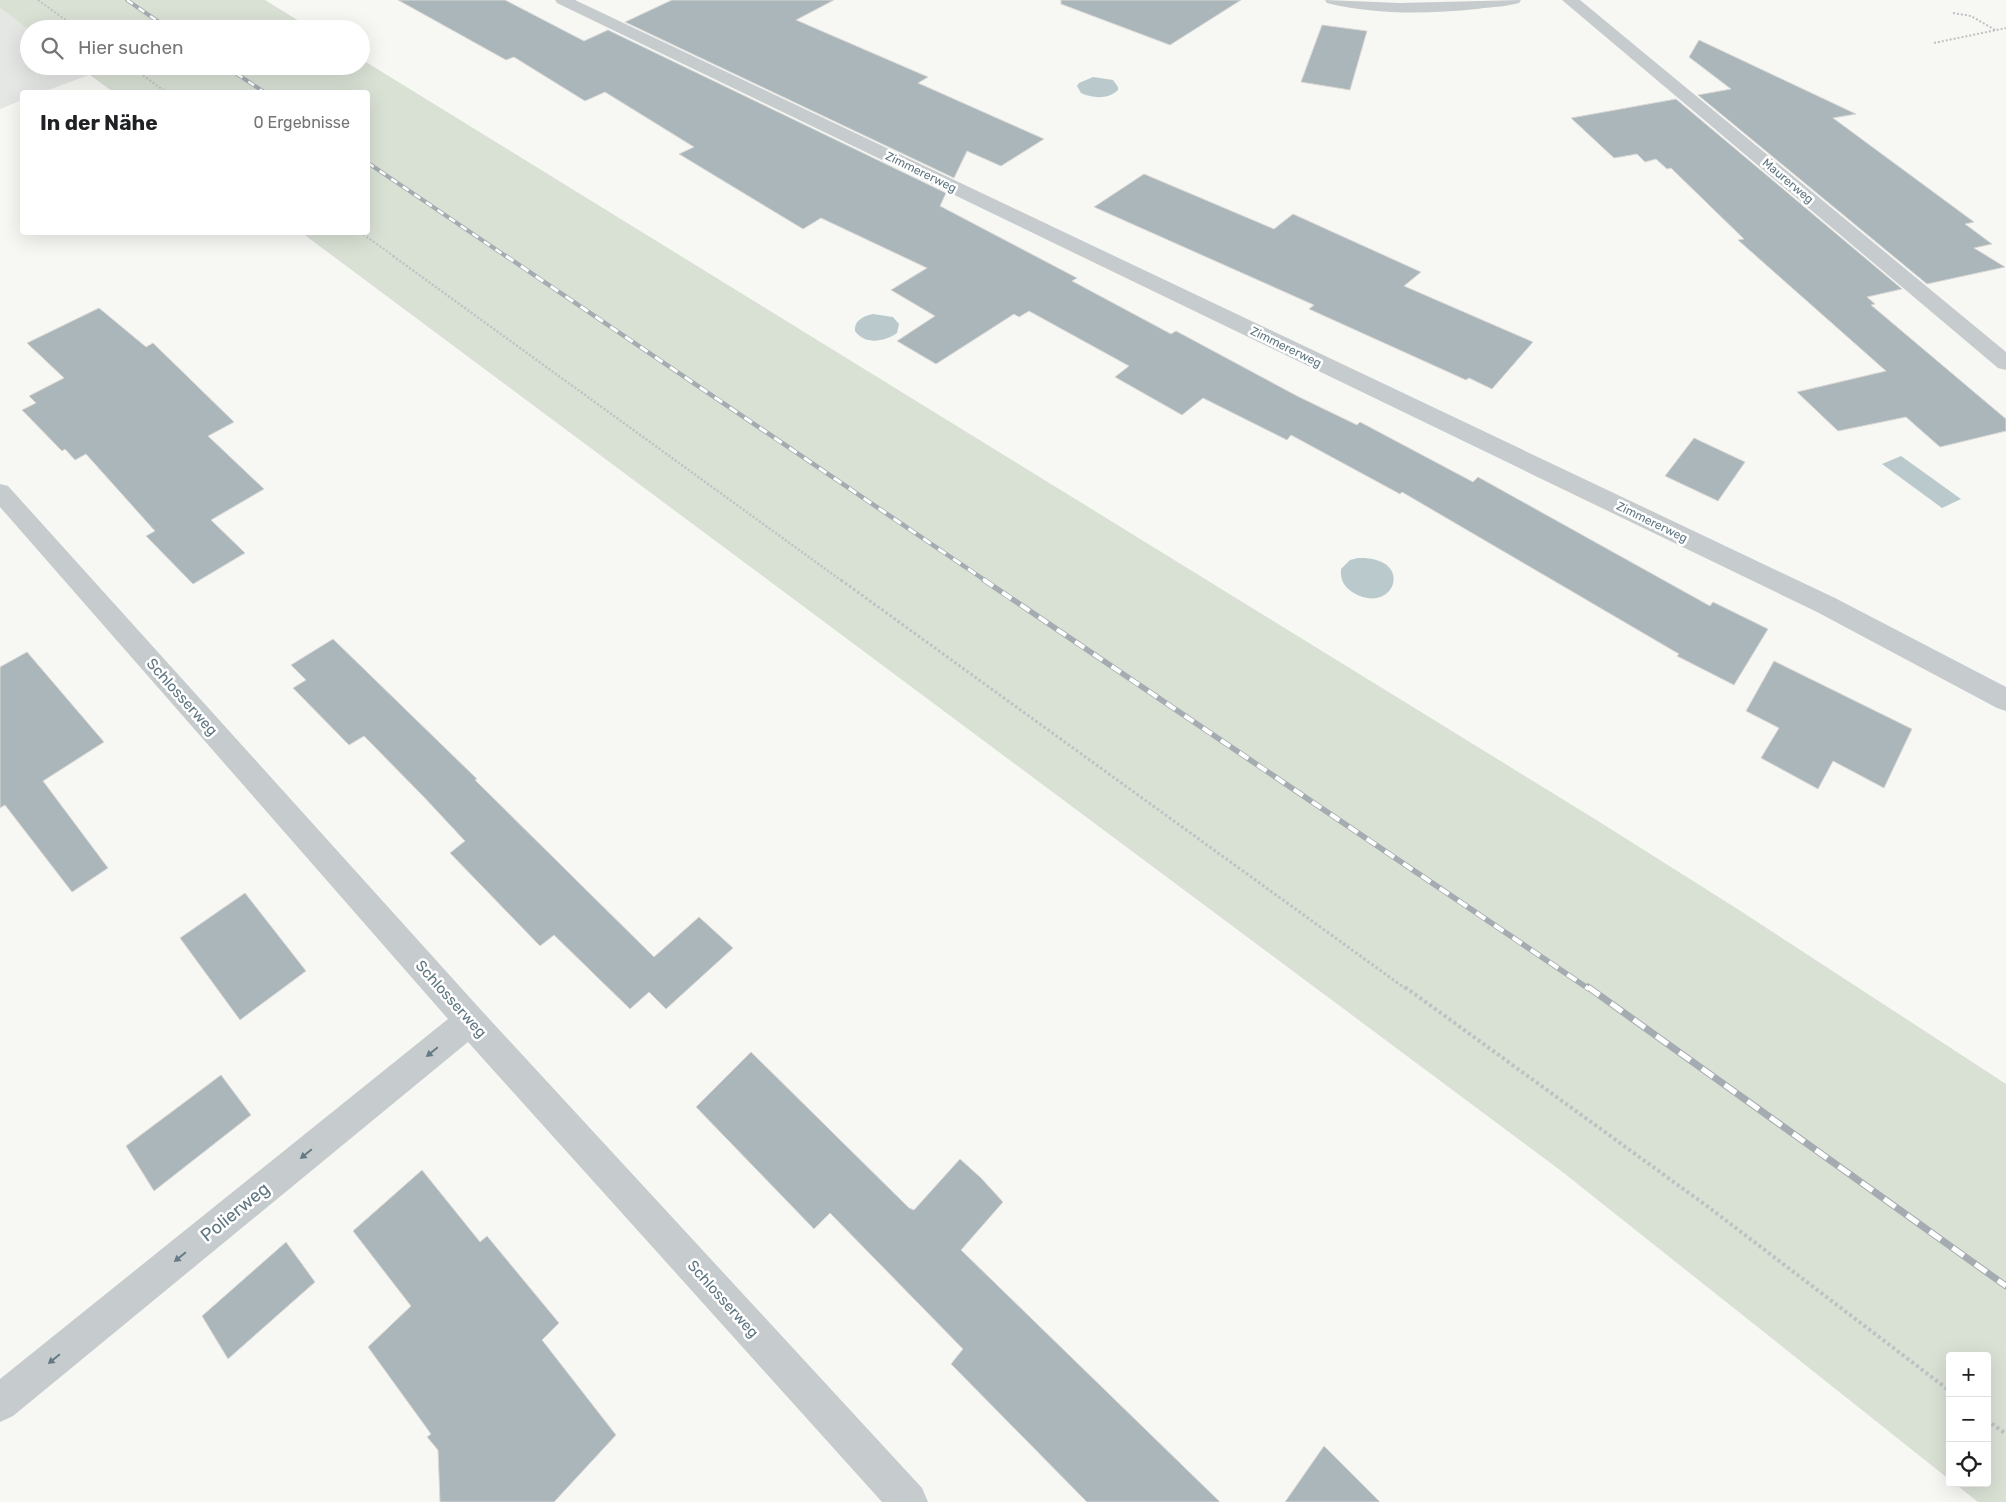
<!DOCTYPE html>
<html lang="de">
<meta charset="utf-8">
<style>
:root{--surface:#fff;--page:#f2f2f2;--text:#202124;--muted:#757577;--line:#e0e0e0}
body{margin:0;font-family:Rubik,sans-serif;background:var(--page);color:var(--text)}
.controls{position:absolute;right:15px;bottom:15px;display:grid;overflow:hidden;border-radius:5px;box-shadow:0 5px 20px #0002}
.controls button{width:45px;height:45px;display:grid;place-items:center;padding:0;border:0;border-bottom:1px solid var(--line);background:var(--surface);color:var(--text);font:25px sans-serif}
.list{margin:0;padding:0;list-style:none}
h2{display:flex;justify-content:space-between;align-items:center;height:65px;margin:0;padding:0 20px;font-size:21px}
h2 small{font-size:16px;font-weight:400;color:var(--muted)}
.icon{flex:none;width:28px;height:28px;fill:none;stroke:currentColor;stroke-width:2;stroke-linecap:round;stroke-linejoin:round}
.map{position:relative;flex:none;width:2006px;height:1502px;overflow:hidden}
.search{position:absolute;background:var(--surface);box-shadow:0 5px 20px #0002;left:20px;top:20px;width:350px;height:55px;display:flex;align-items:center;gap:12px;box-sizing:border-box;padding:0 18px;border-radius:28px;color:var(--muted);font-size:19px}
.panel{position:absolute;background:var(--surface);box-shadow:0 5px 20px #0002;left:20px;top:90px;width:350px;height:145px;border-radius:5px}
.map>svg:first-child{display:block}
.built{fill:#e5e7e5}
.green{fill:#d9e0d4}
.water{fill:#bacacc}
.building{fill:#aab6b9;stroke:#d9d8d6}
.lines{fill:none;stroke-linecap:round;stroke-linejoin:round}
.path-far3{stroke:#bfc2c4;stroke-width:2;stroke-dasharray:2 2;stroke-linecap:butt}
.path-far2{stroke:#bfc2c4;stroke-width:2.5;stroke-dasharray:2 2;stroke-linecap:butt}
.path-far1{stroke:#bfc2c4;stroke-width:3;stroke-dasharray:2.5 2.5;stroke-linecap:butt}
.path{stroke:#bfc2c4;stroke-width:4;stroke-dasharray:3 3;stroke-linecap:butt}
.lane{fill:#c6cbcd;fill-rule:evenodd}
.rail-far3-casing{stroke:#a4acb1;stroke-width:4}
.rail-far2-casing{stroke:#a4acb1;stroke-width:4.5}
.rail-far1-casing{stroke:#a4acb1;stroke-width:5.5}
.rail-casing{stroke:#a4acb1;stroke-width:7}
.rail-far3{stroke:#fff;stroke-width:2.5;stroke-dasharray:7;stroke-linecap:butt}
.rail-far2{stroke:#fff;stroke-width:3;stroke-dasharray:9;stroke-linecap:butt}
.rail-far1{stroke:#fff;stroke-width:4;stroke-dasharray:11;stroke-linecap:butt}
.rail{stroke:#fff;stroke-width:5;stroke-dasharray:14;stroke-linecap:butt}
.oneway{fill:#647a85}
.labels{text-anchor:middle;stroke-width:5;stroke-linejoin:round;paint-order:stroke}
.far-street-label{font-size:12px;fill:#5f7681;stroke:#fff}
.street-label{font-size:15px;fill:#5f7681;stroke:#fff}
.near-street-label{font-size:18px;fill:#5f7681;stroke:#fff}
</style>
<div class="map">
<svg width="2006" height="1502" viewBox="0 0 2006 1502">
<rect width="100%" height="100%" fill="#f7f7f4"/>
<path class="built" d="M 0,8 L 29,30 L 29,66 L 78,66 L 89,75 L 43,92 L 22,92 L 22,100 L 0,109 Z"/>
<g class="green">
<path d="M 0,0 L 265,0 L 312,29 L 29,30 L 0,8 Z"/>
<path d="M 361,59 L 1598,821 L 1739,910 L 2006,1084 L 2006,1502 L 1978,1502 L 1954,1483 L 1987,1483 L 1987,1356 L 1950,1356 L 1950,1480 L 1560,1170 L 302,233 L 368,232 L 368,92 L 113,92 L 78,66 L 361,66 Z"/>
</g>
<g class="water">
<path d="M 1093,77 L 1113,80 L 1118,87 L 1118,90 C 1108,100 1092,98 1081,93 L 1077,86 L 1079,83 Z"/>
<path d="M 873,314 L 893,317 L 899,324 L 897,333 C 884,342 865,345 855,331 C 854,320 864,316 873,314 Z"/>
<path d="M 1901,456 L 1961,499 L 1942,508 L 1882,464 Z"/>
<path d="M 1358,558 C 1417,556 1394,618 1352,592 C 1344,586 1340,580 1341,569 L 1350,560 Z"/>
</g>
<g class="building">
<path d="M 398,0 L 505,0 L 584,41 L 608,30 L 946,193 L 940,206 L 1077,278 L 1072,281 L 1171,334 L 1176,331 L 1297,396 L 1357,425 L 1360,422 L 1473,482 L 1478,477 L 1710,606 L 1713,602 L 1768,629 L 1734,685 L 1677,656 L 1679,654 L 1402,492 L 1400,494 L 1291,435 L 1287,440 L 1203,398 L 1182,415 L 1115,377 L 1129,366 L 1029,311 L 1019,317 L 1014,314 L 936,364 L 897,341 L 935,316 L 891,290 L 927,268 L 821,218 L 803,229 L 679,154 L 694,147 L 605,92 L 585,101 L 514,57 L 506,60 Z"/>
<path d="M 672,0 L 834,0 L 796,20 L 928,77 L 918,83 L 1044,139 L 1001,166 L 967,151 L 954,178 L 625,22 Z"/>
<path d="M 1061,0 L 1241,0 L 1170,45 L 1061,4 Z"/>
<path d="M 1322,25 L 1367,31 L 1350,90 L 1301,82 Z"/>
<path d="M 1699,40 L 1856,114 L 1833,118 L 1974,222 L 1965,224 L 1992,244 L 1974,248 L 2005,267 L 1927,284 L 1698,95 L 1731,89 L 1689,57 Z"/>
<path d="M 1676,99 L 1902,289 L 1867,297 L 1875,304 L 1871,305 L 2006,419 L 2006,431 L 1940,447 L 1906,417 L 1838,431 L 1797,392 L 1886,371 L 1738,240 L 1744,239 L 1671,168 L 1667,169 L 1656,159 L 1645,162 L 1637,154 L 1614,158 L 1571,118 Z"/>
<path d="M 1144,174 L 1274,229 L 1293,214 L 1421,272 L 1404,286 L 1533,342 L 1492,389 L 1469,378 L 1466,380 L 1309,309 L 1314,305 L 1094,207 Z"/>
<path d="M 99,308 L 146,347 L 153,343 L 234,422 L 208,436 L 264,489 L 211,520 L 245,553 L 193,584 L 146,536 L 155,531 L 86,454 L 75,460 L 65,449 L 62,451 L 22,410 L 36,403 L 29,396 L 64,378 L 27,343 Z"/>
<path d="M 1694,438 L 1745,462 L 1718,501 L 1665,476 Z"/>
<path d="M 333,639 L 477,779 L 475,780 L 654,957 L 699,917 L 733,948 L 666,1009 L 649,992 L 630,1009 L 554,935 L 540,946 L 450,853 L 465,841 L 423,796 L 364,736 L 349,745 L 293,688 L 306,680 L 291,665 Z"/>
<path d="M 27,652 L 104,742 L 43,781 L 108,868 L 72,892 L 5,805 L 0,808 L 0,667 Z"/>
<path d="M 1774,661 L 1912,729 L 1884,788 L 1833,761 L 1818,789 L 1761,758 L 1779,728 L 1746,711 Z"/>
<path d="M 245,893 L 306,971 L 240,1020 L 180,938 Z"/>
<path d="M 751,1052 L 909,1208 L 914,1210 L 960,1159 L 981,1178 L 1003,1202 L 961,1250 L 1220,1502 L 1087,1502 L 951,1364 L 963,1349 L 830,1213 L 814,1229 L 696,1107 Z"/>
<path d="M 221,1075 L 251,1115 L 154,1191 L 126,1146 Z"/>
<path d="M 422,1170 L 480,1242 L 487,1236 L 559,1323 L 542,1340 L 616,1435 L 554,1502 L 440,1502 L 438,1450 L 427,1437 L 431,1434 L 368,1347 L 411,1306 L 353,1231 Z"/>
<path d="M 286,1242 L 315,1282 L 228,1359 L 202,1316 Z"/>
<path d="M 1324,1446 L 1380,1502 L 1285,1502 Z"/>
</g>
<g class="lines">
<g class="path-far3">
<path d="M 38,0 L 78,29"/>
<path d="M 1953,13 L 1971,16 L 1995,30"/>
<path d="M 1934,43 L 2006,28"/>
<path d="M 130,66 L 166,92"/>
<path d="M 360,232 L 395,257"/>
</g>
<path class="path-far2" d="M 393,256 L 842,581"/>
<path class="path-far1" d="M 841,580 L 1406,989"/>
<g class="path">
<path d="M 1405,987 L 1711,1209 L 1950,1391"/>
<path d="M 1987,1420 L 2006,1434"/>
</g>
<g class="lane">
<path d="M 555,0 L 575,0 L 1835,598 L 2006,687 L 2006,711 L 1997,708 L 1817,612 L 557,3 Z"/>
<path d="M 1325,0 L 1400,3 L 1521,0 L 1519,3 C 1505,7 1490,7 1477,9 C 1427,14 1376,15 1327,3 Z"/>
<path d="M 1562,0 L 1580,0 L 2006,352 L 2006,370 L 1998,368 Z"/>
<path d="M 0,484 L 8,486 L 481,1010 L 922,1488 L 928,1502 L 882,1502 L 468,1042 L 13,1416 L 0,1422 L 0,1379 L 448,1019 L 0,507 Z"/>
</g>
<defs>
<g id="rail-far3">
<path d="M 127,0 L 169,29"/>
<path d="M 225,66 L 264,92"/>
<path d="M 368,163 L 507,257"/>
</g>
<path id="rail-far2" d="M 506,256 L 986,581"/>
<path id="rail-far1" d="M 984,580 L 1589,989"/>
<path id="rail" d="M 1588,987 L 2006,1286"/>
</defs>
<use href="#rail-far3" class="rail-far3-casing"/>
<use href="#rail-far2" class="rail-far2-casing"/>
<use href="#rail-far1" class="rail-far1-casing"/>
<use href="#rail" class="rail-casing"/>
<use href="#rail-far3" class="rail-far3"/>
<use href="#rail-far2" class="rail-far2"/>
<use href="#rail-far1" class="rail-far1"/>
<use href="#rail" class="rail"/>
</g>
<defs><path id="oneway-solid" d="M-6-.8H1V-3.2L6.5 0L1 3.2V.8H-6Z" transform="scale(1.25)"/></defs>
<g class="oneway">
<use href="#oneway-solid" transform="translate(432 1052) rotate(141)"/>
<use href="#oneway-solid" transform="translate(306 1154) rotate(141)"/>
<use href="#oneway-solid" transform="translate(180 1257) rotate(141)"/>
<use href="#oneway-solid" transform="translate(54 1359) rotate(141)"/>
</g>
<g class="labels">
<g class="far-street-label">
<text transform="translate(921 172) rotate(26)" y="4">Zimmererweg</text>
<text transform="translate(1788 181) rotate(40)" y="4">Maurerweg</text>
<text transform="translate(1286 347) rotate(26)" y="4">Zimmererweg</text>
<text transform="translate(1652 522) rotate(26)" y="4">Zimmererweg</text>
</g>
<g class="street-label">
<text transform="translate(182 697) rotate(48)" y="5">Schlosserweg</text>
<text transform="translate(451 999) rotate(48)" y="5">Schlosserweg</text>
<text transform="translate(723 1299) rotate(48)" y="5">Schlosserweg</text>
</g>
<g class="near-street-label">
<text transform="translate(235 1212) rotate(-39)" y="6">Polierweg</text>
</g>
</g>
</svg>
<div class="controls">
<button>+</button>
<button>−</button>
<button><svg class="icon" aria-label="locate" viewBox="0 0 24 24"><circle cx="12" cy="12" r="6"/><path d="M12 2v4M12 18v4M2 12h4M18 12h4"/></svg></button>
</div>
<div class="search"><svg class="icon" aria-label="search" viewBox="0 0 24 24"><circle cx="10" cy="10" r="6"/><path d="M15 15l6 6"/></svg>Hier suchen</div>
<section class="panel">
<h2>In der Nähe<small>0 Ergebnisse</small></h2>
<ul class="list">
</ul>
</section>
</div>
